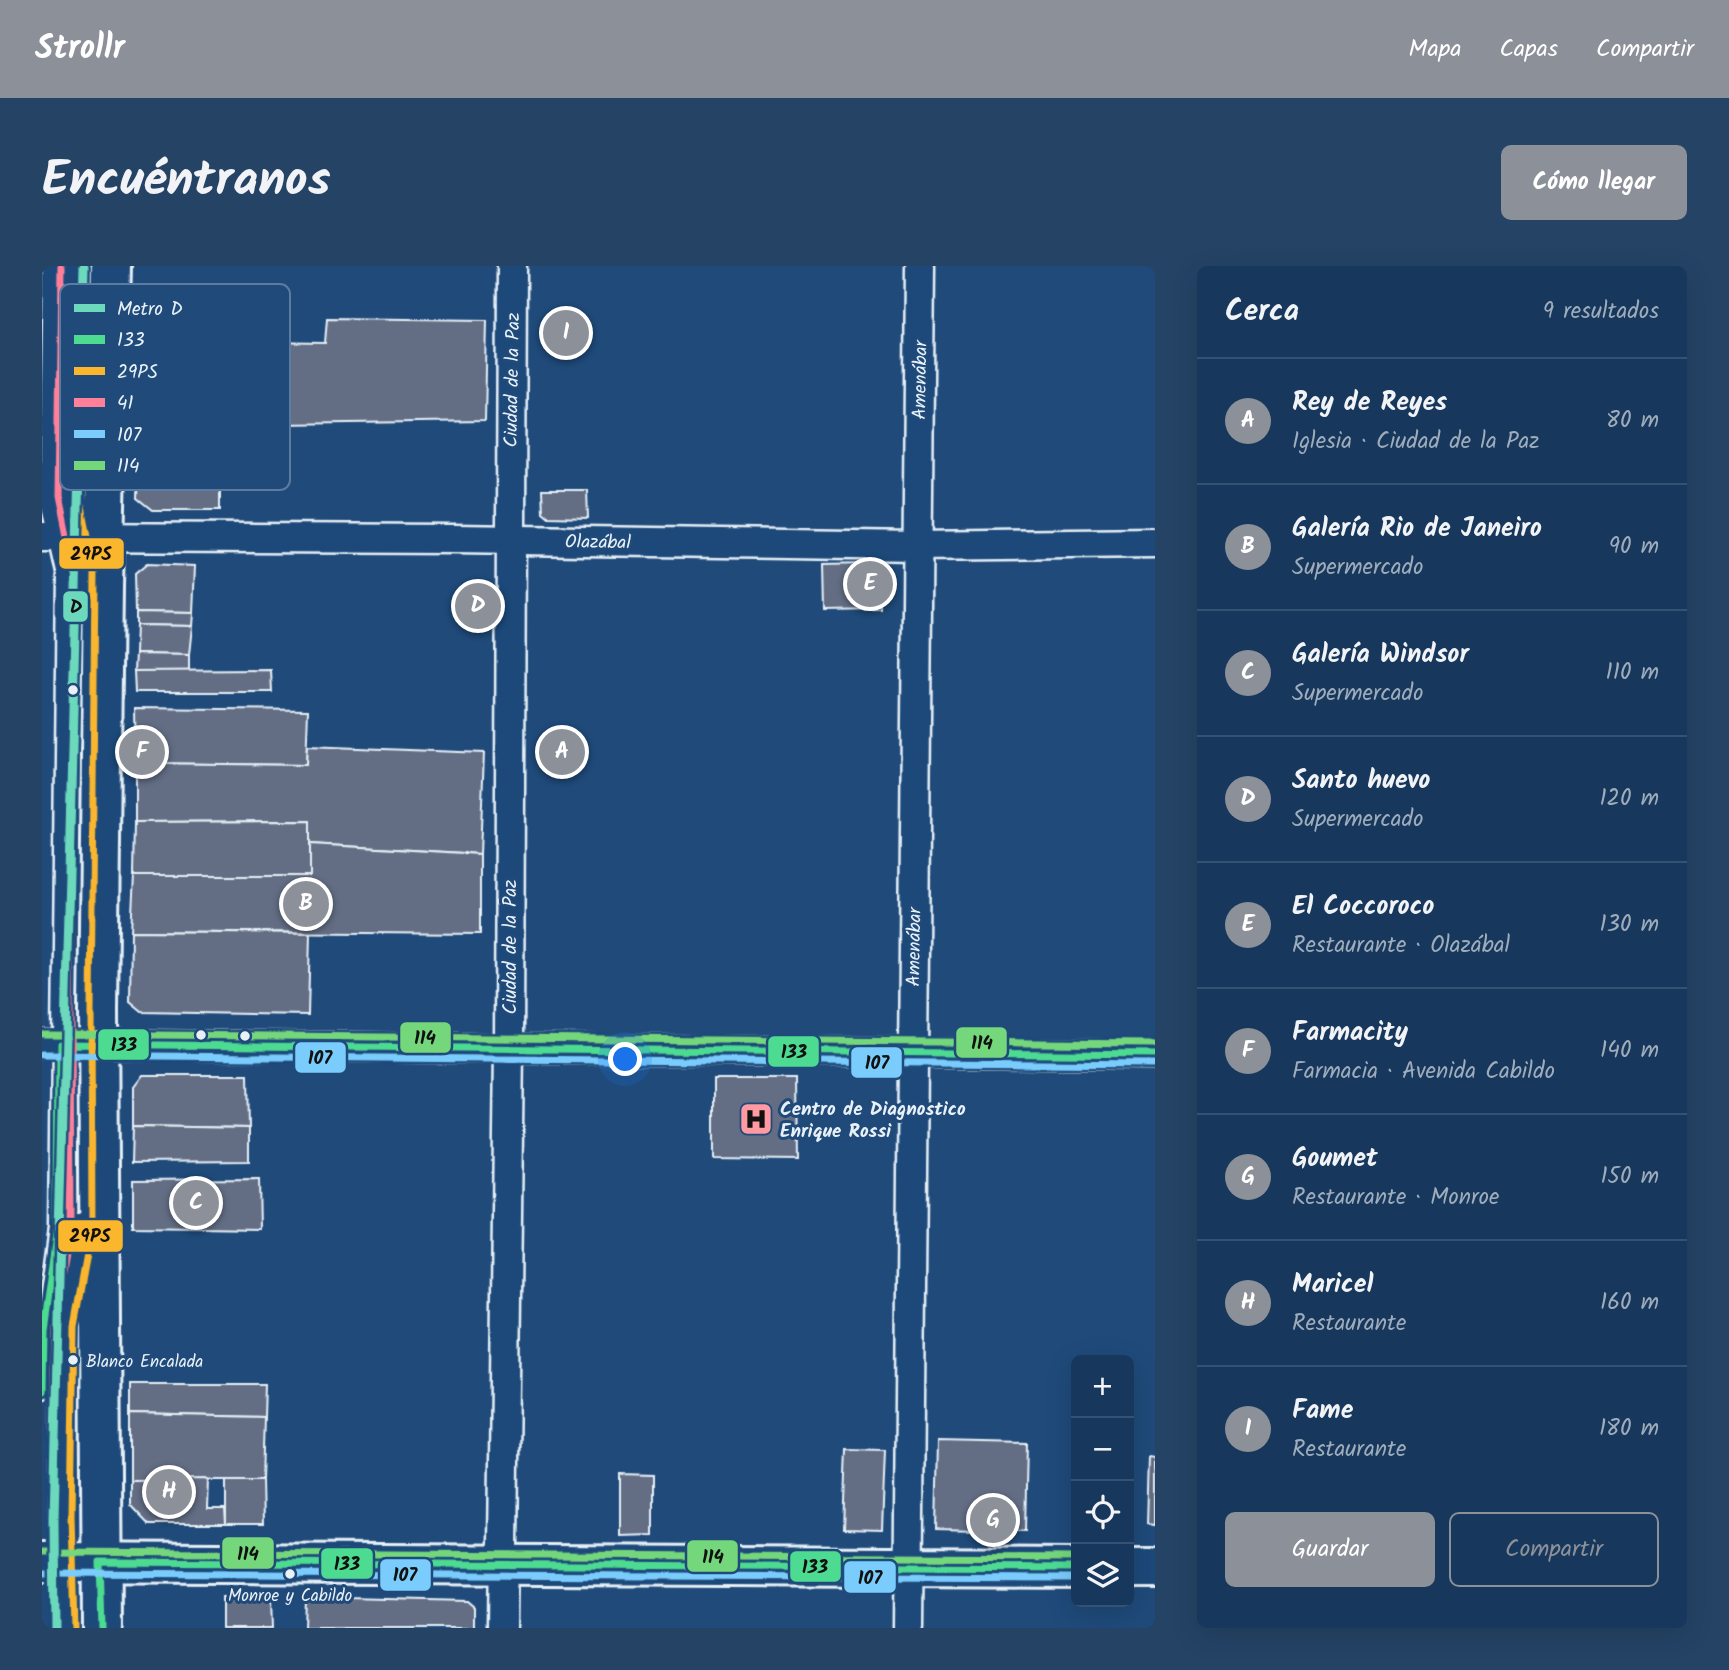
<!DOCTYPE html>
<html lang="es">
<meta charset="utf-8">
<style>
:root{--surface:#17385c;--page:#244365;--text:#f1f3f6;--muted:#9eacbb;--line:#365272;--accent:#8c9099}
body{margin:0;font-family:Kalam,sans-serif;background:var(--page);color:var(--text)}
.controls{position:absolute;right:21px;bottom:21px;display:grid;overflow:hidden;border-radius:10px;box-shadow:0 7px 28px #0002}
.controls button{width:63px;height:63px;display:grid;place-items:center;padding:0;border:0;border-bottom:2px solid var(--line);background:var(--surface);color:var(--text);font:35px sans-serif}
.you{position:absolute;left:584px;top:794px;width:24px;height:24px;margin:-18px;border:5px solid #fff;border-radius:50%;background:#1a73e8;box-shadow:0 0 0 10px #1a73e833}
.badge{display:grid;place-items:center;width:46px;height:46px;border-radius:50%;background:var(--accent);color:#fff;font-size:23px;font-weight:700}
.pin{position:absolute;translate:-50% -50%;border:4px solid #fff;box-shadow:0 2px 7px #0006}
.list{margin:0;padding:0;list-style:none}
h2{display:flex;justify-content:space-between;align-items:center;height:91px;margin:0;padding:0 28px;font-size:30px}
h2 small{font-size:23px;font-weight:400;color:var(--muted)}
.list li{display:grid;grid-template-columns:46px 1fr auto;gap:21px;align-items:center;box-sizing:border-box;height:126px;padding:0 28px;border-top:2px solid var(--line)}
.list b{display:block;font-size:26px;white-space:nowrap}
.list p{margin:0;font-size:23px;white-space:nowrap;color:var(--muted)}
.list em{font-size:23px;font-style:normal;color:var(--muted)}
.actions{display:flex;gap:14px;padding:21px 28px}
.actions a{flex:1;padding:16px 0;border:2px solid var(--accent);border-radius:10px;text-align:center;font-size:24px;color:var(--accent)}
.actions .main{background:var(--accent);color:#fff}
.icon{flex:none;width:38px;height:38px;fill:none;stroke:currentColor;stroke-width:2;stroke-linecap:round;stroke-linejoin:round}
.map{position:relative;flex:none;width:1113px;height:1362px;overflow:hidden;border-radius:10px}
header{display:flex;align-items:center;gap:42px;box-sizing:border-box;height:98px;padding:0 35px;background:var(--accent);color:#fff}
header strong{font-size:33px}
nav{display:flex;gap:38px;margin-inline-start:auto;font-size:24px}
.intro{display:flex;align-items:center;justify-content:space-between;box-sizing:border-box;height:168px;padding:0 42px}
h1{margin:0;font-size:49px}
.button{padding:18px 32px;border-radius:10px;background:var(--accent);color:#fff;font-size:24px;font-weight:700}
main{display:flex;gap:42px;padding:0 42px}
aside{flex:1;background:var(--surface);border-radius:10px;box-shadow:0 7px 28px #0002}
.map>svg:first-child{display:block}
.building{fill:#646e85;stroke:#e8f1f8;stroke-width:2}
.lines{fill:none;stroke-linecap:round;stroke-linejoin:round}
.service-casing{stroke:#e8f1f8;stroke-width:19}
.minor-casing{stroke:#e8f1f8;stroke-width:33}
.secondary-casing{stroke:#e8f1f8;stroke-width:44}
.service{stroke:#1f4a7a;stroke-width:14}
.minor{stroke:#1f4a7a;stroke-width:28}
.secondary{stroke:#1f4a7a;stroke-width:38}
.bus-1-casing{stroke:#1f4a7a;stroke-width:12}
.bus-2-casing{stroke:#1f4a7a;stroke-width:12}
.bus-3-casing{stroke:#1f4a7a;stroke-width:12}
.bus-4-casing{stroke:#1f4a7a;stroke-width:12}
.bus-5-casing{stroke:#1f4a7a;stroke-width:12}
.bus-1{stroke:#4ddb92;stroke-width:7}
.bus-2{stroke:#fab62d;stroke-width:7}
.bus-3{stroke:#ff8098;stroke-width:7}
.bus-4{stroke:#7accfc;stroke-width:7}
.bus-5{stroke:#74d77c;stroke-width:7}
.metro-1-casing{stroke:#1f4a7a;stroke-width:14}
.metro-1{stroke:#6cd9bc;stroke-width:9}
.bus-dot{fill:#e8f1f8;stroke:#1f4a7a;stroke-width:2.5}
.labels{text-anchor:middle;stroke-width:6;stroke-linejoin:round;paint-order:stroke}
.bus-label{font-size:17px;fill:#e8f1f8;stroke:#1f4a7a;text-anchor:start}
.street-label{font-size:19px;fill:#e8f1f8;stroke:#1f4a7a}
.poi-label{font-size:19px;font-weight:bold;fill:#e8f1f8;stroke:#1f4a7a;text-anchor:start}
.key{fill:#1f4a7a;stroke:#5b7ca0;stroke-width:2}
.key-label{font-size:19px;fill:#e8f1f8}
.line-badge{stroke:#1f4a7a;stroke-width:2.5}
.pale-badge-label{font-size:19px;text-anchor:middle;font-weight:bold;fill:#111}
</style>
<header>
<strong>Strollr</strong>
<nav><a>Mapa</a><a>Capas</a><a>Compartir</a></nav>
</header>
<div class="intro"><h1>Encuéntranos</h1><a class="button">Cómo llegar</a></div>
<main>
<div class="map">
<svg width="1113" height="1362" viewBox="0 0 1113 1362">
<rect width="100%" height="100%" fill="#1f4a7a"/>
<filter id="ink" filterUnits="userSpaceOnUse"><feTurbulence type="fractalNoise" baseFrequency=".0143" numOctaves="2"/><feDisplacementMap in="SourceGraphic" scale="14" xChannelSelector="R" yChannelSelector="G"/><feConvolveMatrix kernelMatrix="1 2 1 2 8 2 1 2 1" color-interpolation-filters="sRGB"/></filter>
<g filter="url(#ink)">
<g class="building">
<path d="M 285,52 L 445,54 L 443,155 L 97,160 L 100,74 L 283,77 Z"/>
<path d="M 178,202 L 178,244 L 111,244 L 96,232 L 97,204 Z"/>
<path d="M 500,224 L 545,224 L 546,252 L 507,251 L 501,246 Z"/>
<path d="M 105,298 L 153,300 L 151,347 L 94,346 L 93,308 Z"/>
<path d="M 823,298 L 838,313 L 839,344 L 783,345 L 782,299 Z"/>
<path d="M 94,346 L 151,347 L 150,360 L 94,359 Z"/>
<path d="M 94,359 L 150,360 L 147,389 L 93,388 Z"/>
<path d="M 93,388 L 147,389 L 147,405 L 92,405 Z"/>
<path d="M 229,404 L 230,426 L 93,426 L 92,405 Z"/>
<path d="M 92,442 L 266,444 L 264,499 L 93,497 Z"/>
<path d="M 265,480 L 442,487 L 438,588 L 268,578 L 268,555 L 93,556 L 93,497 L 264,499 Z"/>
<path d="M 268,555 L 268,610 L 92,610 L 93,556 Z"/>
<path d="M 268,578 L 438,588 L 438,668 L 89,665 L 92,610 L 268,610 Z"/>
<path d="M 89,665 L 268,667 L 266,749 L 100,746 L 88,736 Z"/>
<path d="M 100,809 L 206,809 L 207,862 L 91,860 L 91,821 Z"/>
<path d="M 672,813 L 755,813 L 756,894 L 672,893 Z"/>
<path d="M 91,860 L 207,862 L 207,895 L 90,896 Z"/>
<path d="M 217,913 L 218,963 L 91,961 L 91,914 Z"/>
<path d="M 88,1118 L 223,1118 L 222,1151 L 88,1148 Z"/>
<path d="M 88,1148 L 222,1151 L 220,1214 L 88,1214 Z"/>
<path d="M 896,1175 L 985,1177 L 983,1265 L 894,1263 Z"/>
<path d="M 805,1183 L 843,1184 L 840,1264 L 802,1263 Z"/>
<path d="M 1107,1190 L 1113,1191 L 1113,1259 L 1105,1258 Z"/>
<path d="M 578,1208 L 611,1209 L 611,1269 L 578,1270 Z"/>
<path d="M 166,1213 L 165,1243 L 183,1243 L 184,1258 L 107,1258 L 88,1238 L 88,1214 Z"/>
<path d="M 184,1214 L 220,1214 L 221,1258 L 184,1258 Z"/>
<path d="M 180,1331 L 229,1332 L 230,1362 L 180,1362 Z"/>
<path d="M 263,1331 L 425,1335 L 432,1341 L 432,1362 L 262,1362 Z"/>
</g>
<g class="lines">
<defs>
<g id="service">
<path d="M 31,0 L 27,232 L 43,306 L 43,322"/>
<path d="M 0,1125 L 1,1063 L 15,963 L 22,306 L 5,232 L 9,0"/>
<path d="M 22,1362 L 18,1249 L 22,1059 L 40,955"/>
</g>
<g id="minor">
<path d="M 0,271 L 413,273 L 875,280 L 1113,277"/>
<path d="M 0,778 L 1113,789"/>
<path d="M 460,1362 L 467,783 L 470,0"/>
<path d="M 866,1362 L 878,0"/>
</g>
<g id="secondary">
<path d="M 0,1296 L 1034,1302"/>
<path d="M 1087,1302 L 1113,1302"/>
<path d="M 60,1362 L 56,746 L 61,321 L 69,0"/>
</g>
</defs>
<use href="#service" class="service-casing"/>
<use href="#minor" class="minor-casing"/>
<use href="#secondary" class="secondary-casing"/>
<use href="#service" class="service"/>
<use href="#minor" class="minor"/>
<use href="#secondary" class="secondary"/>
<defs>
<g id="bus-1">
<path d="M 0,1125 L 1,1063 L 15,963 L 16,778 L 1113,789"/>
<path d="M 60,1362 L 58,1296 L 1034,1302"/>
</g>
<path id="bus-2" d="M 32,1362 L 29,1249 L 32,1060 L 50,961 L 49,745 L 53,306 L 38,231 L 41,0"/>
<path id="bus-3" d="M 11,1362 L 8,1249 L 12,1059 L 29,960 L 28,745 L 32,307 L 17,232 L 20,0"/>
<g id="bus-4">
<path d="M 0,789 L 1113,799"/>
<path d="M 0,1307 L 1034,1312"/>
</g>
<g id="bus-5">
<path d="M 0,768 L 1113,778"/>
<path d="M 0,1286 L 1034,1292"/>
</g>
</defs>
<use href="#bus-1" class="bus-1-casing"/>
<use href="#bus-2" class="bus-2-casing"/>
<use href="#bus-3" class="bus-3-casing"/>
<use href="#bus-4" class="bus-4-casing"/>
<use href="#bus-5" class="bus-5-casing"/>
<use href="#bus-1" class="bus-1"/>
<use href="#bus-2" class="bus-2"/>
<use href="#bus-3" class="bus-3"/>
<use href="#bus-4" class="bus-4"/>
<use href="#bus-5" class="bus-5"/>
<defs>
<path id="metro-1" d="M 12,1362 L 11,1254 L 42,0"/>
</defs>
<use href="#metro-1" class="metro-1-casing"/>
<use href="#metro-1" class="metro-1"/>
</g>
</g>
<defs>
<symbol id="hospital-square" viewBox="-11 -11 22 22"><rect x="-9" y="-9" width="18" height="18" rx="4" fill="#ff9aa2" stroke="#1f4a7a"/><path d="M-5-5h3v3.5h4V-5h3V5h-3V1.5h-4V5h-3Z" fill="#111"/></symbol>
</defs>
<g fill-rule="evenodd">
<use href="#hospital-square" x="695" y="834" width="38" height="38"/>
</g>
<g class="bus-dot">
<circle cx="31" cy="424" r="6"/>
<circle cx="159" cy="769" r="6"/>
<circle cx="203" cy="770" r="6"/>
<circle cx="31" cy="1094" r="6"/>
<circle cx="248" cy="1308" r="6"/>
</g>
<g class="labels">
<g class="bus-label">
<text x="44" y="1101">Blanco Encalada</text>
<text x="248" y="1335" text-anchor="middle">Monroe y Cabildo</text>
</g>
<g class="street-label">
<text transform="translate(469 114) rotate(-89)" y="7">Ciudad de la Paz</text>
<text transform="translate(877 114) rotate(-89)" y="7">Amenábar</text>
<text transform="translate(556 275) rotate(1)" y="7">Olazábal</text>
<text transform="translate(467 681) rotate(-90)" y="7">Ciudad de la Paz</text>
<text transform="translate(871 681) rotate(-89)" y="7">Amenábar</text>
</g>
<g class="poi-label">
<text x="738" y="849">Centro de Diagnostico<tspan x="738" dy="22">Enrique Rossi</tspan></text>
</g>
</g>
<rect x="18" y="18" width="230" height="206" rx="10" class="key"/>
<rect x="32" y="38" width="31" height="8" fill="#6cd9bc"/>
<rect x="32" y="69" width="31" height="9" fill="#4ddb92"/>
<rect x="32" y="101" width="31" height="8" fill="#fab62d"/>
<rect x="32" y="132" width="31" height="9" fill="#ff8098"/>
<rect x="32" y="164" width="31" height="8" fill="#7accfc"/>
<rect x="32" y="195" width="31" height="9" fill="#74d77c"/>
<g class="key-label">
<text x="75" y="49">Metro D</text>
<text x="75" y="80">133</text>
<text x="75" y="112">29PS</text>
<text x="75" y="143">41</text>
<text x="75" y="175">107</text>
<text x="75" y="206">114</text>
</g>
<g class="line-badge">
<rect x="16" y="271" width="67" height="33" rx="7" fill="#fab62d"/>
<rect x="20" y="324" width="27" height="33" rx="7" fill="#6cd9bc"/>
<rect x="357" y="755" width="53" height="33" rx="7" fill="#74d77c"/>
<rect x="913" y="760" width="53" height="33" rx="7" fill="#74d77c"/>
<rect x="55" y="762" width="53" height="33" rx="7" fill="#4ddb92"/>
<rect x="725" y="769" width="53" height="33" rx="7" fill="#4ddb92"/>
<rect x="252" y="775" width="53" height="33" rx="7" fill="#7accfc"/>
<rect x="808" y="780" width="53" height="33" rx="7" fill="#7accfc"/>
<rect x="15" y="953" width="67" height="34" rx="7" fill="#fab62d"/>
<rect x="179" y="1270" width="54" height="34" rx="7" fill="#74d77c"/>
<rect x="644" y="1273" width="53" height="34" rx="7" fill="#74d77c"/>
<rect x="278" y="1281" width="54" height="33" rx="7" fill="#4ddb92"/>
<rect x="747" y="1284" width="53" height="33" rx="7" fill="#4ddb92"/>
<rect x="337" y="1292" width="53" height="34" rx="7" fill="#7accfc"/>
<rect x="801" y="1294" width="54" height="34" rx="7" fill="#7accfc"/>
</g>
<g class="pale-badge-label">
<text x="49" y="294">29PS</text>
<text x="34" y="347">D</text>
<text x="383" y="778">114</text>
<text x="940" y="783">114</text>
<text x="82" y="785">133</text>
<text x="752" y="792">133</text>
<text x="278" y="798">107</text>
<text x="835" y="803">107</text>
<text x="48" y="976">29PS</text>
<text x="206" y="1294">114</text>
<text x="671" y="1297">114</text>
<text x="305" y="1304">133</text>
<text x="773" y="1307">133</text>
<text x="363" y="1315">107</text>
<text x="828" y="1318">107</text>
</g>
</svg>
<div class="controls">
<button>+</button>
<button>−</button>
<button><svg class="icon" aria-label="locate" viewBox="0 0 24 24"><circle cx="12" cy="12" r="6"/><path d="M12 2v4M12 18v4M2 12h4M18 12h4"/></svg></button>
<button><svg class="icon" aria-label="layers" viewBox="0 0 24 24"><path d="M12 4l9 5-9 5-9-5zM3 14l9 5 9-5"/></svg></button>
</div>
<div class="you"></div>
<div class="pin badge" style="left:520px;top:486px">A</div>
<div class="pin badge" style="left:264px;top:638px">B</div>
<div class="pin badge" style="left:154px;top:937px">C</div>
<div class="pin badge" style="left:436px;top:340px">D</div>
<div class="pin badge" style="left:828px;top:318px">E</div>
<div class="pin badge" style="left:100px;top:486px">F</div>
<div class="pin badge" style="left:951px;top:1254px">G</div>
<div class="pin badge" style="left:127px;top:1226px">H</div>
<div class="pin badge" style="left:524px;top:67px">I</div>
</div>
<aside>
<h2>Cerca<small>9 resultados</small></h2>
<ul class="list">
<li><span class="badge">A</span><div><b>Rey de Reyes</b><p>Iglesia · Ciudad de la Paz</p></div><em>80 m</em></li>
<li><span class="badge">B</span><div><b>Galería Rio de Janeiro</b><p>Supermercado</p></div><em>90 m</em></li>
<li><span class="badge">C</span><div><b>Galería Windsor</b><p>Supermercado</p></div><em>110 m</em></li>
<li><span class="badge">D</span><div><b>Santo huevo</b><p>Supermercado</p></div><em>120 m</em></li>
<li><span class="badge">E</span><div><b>El Coccoroco</b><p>Restaurante · Olazábal</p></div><em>130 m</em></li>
<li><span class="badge">F</span><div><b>Farmacity</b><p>Farmacia · Avenida Cabildo</p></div><em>140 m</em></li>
<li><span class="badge">G</span><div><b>Goumet</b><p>Restaurante · Monroe</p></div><em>150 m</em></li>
<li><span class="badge">H</span><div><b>Maricel</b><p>Restaurante</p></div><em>160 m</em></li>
<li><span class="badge">I</span><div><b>Fame</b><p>Restaurante</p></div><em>180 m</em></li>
</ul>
<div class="actions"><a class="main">Guardar</a><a>Compartir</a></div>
</aside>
</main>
